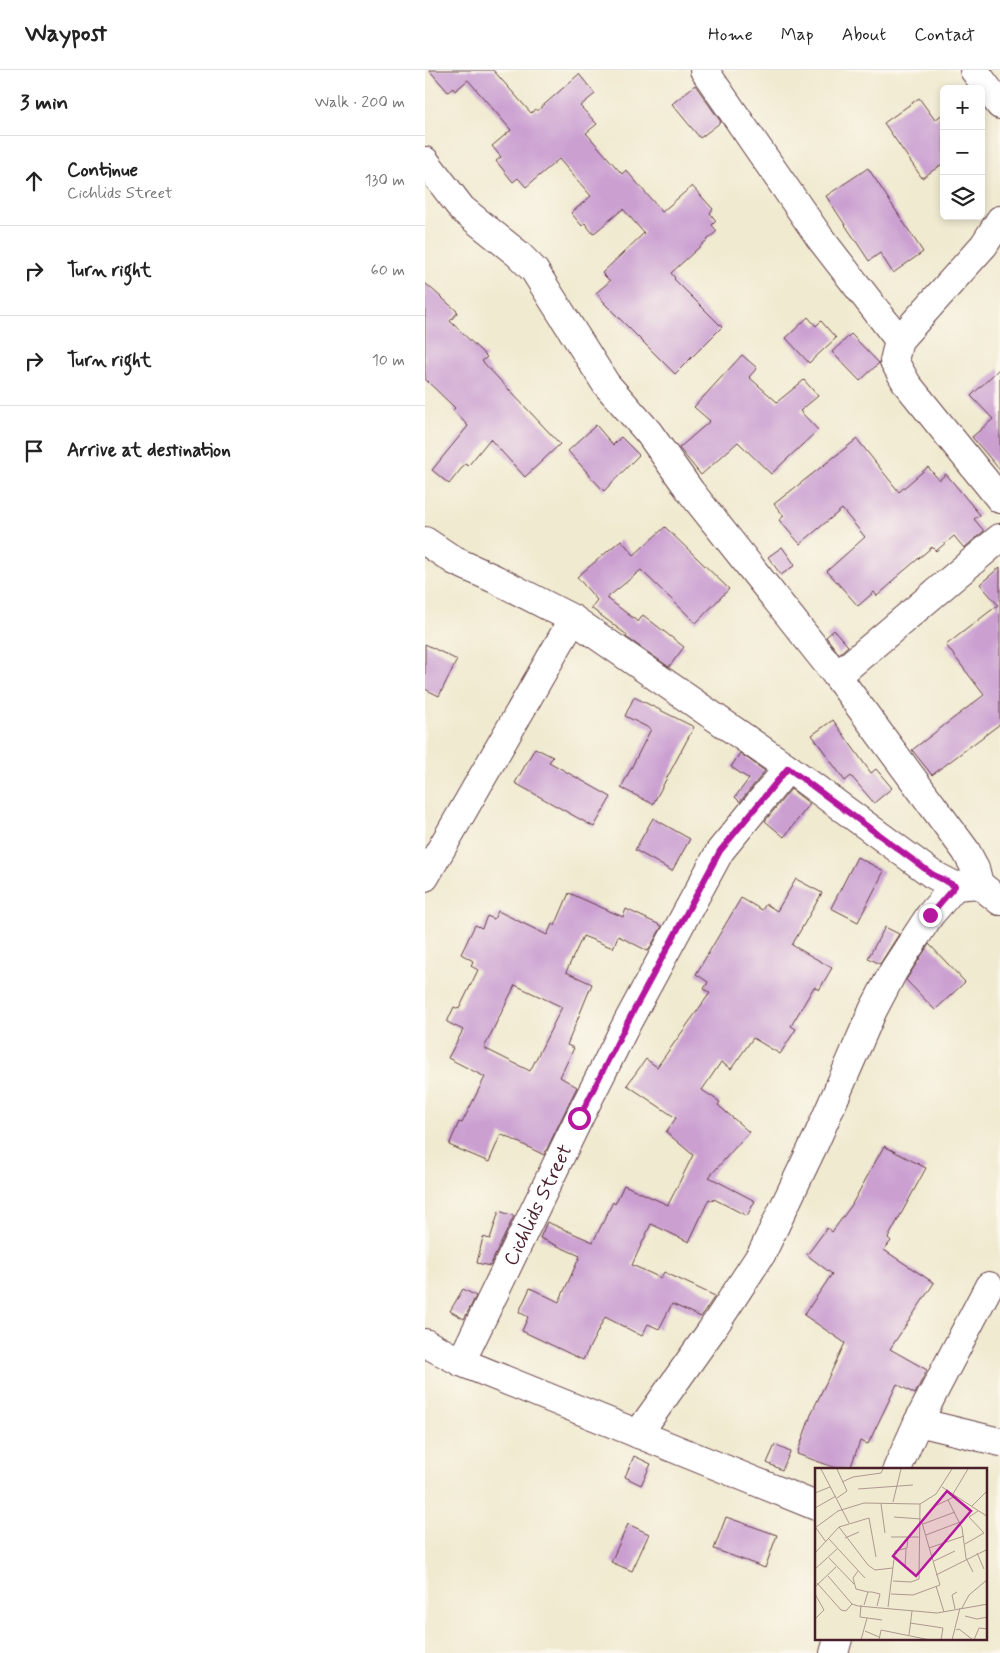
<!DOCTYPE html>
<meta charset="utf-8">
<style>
:root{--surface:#fff;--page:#f2f2f2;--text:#222;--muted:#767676;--line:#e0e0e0}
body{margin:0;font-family:Mynerve,sans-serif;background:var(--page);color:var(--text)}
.controls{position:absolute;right:15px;top:15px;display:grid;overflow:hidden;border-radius:8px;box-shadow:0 2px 8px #0003}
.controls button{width:45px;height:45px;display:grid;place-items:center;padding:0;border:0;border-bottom:1px solid var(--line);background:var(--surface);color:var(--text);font:25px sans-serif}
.stop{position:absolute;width:15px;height:15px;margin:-11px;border:4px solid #b5179e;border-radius:50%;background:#fff}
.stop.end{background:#b5179e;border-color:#fff;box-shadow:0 1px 5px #0008}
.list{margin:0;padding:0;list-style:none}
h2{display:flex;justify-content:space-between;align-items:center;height:65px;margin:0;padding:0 20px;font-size:21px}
h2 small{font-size:16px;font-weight:400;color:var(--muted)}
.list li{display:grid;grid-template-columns:32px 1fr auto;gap:15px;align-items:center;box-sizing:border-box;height:90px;padding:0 20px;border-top:1px solid var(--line)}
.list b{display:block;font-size:19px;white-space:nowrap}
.list p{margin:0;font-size:16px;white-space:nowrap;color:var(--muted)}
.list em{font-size:16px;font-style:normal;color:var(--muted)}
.icon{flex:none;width:28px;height:28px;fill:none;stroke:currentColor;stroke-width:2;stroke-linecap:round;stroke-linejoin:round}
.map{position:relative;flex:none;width:575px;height:1583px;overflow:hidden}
header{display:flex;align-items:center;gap:30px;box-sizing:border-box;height:70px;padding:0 25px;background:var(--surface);border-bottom:1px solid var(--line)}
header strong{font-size:24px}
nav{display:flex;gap:28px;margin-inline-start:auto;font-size:18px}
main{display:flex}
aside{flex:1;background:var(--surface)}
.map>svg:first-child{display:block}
.building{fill:#cba0d1;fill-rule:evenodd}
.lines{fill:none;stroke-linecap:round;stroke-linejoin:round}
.minor-casing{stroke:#633d44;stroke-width:30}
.minor{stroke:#fff;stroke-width:28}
.route{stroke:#b5179e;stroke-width:6}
.labels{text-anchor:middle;stroke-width:4;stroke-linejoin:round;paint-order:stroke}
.street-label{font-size:20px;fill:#4a1f2b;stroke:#fbf7ec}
.inset-road{fill:none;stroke:#ae998e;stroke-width:1}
.view{fill:#b5179e;fill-opacity:0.15;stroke:#b5179e;stroke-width:2.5}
.inset-edge{fill:none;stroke:#4a1f2b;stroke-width:2.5}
</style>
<header>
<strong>Waypost</strong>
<nav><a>Home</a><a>Map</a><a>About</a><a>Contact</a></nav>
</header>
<main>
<aside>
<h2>3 min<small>Walk · 200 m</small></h2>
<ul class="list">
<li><svg class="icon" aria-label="ahead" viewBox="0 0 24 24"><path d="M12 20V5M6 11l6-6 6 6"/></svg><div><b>Continue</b><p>Cichlids Street</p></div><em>130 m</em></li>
<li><svg class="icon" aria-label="right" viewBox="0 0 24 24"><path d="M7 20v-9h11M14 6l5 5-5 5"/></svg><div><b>Turn right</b></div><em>60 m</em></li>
<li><svg class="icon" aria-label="right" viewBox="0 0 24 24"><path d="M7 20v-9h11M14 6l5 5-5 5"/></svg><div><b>Turn right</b></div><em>10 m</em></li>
<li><svg class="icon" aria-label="arrive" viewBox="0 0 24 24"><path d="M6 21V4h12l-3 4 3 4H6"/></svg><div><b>Arrive at destination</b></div></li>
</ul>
</aside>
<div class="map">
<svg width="575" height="1583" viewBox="0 0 575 1583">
<rect width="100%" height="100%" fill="#fbf7ec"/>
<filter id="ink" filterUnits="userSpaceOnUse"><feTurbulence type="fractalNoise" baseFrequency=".02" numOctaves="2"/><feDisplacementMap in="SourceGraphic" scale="10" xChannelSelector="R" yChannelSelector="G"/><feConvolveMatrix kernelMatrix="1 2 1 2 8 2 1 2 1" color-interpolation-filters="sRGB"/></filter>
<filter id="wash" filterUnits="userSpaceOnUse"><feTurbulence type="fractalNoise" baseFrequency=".0096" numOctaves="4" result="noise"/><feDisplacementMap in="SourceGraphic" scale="20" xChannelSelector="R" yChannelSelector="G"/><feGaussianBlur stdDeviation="1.12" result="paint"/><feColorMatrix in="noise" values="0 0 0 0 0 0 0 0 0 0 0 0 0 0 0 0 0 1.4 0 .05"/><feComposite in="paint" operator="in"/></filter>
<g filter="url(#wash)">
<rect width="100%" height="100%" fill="#f0ead0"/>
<g id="blocks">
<g class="building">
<path d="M 4,0 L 68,0 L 106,43 L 111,39 L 112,41 L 154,4 L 170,24 L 155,36 L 172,54 L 161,63 L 197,104 L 201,100 L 237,142 L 267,116 L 288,139 L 285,143 L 291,151 L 287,155 L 292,161 L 246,203 L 250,208 L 249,209 L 297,257 L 250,304 L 179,233 L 180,233 L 171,223 L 185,211 L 177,203 L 219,163 L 198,139 L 168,164 L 160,153 L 157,156 L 146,143 L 166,126 L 134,89 L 101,117 L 93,108 L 88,112 L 71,91 L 76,87 L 67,76 L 86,60 L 43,10 L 30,21 L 28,18 L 23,22 Z"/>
<path d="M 270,15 L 296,52 L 275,68 L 247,34 Z"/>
<path d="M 494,28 L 510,50 L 519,43 L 519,93 L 497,108 L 459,53 Z"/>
<path d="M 443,98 L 498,182 L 468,203 L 455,183 L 444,191 L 401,126 Z"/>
<path d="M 0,213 L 33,242 L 25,251 L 62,287 L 57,291 L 135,374 L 100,407 L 65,369 L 43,396 L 40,394 L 24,414 L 7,400 L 43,356 L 28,340 L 30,338 L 0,309 Z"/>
<path d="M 383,247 L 391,256 L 396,251 L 411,268 L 384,293 L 361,268 Z"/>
<path d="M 426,264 L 454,293 L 435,311 L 407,282 Z"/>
<path d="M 317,285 L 332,298 L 324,307 L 352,332 L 379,310 L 393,326 L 375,341 L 393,360 L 346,404 L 313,372 L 276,405 L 254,378 L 285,351 L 269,337 Z"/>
<path d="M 575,298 L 575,400 L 547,367 L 568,349 L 546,326 Z"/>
<path d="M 171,355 L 188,375 L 196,367 L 214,385 L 179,421 L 161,402 L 162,402 L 143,381 Z"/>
<path d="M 432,369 L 474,422 L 503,397 L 514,410 L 521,404 L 555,445 L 549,449 L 559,461 L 539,478 L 529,466 L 511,481 L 507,477 L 467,511 L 468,512 L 452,526 L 449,522 L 433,536 L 402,501 L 440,467 L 417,439 L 375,474 L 354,450 L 359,446 L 349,434 Z"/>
<path d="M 240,457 L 304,519 L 271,553 L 216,500 L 182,528 L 213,552 L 218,545 L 259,577 L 244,597 L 201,567 L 202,565 L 166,538 L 172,530 L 152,507 L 196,470 L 209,485 Z"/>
<path d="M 357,477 L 370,495 L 356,505 L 343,487 Z"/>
<path d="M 575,497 L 575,654 L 507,705 L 487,680 L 559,625 L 521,575 L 573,535 L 555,514 Z"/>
<path d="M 409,560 L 423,576 L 414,584 L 401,567 Z"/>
<path d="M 0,574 L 32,590 L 14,626 L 0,619 Z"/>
<path d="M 209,627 L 269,657 L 228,734 L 196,718 L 226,659 L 200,646 Z"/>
<path d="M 408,650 L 446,703 L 451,699 L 467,718 L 449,733 L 426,706 L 420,711 L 387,665 Z"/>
<path d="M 110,678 L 128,687 L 124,692 L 186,727 L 169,757 L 90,713 Z"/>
<path d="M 315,683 L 340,701 L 315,732 L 310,727 L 324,709 L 306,697 Z"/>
<path d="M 366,719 L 385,734 L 359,767 L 340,751 Z"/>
<path d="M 228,748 L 265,769 L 247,801 L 210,780 Z"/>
<path d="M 432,787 L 459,801 L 433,852 L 406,838 Z"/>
<path d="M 371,809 L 397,823 L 367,875 L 407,898 L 394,920 L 389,917 L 366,956 L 371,959 L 355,984 L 328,968 L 306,999 L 296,992 L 277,1020 L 295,1032 L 293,1035 L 324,1062 L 284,1107 L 330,1131 L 322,1146 L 289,1129 L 288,1131 L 284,1129 L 264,1172 L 226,1154 L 207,1195 L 236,1208 L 239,1202 L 290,1226 L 276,1247 L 247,1234 L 234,1259 L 223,1254 L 217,1266 L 180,1247 L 158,1290 L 97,1261 L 103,1247 L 94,1242 L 105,1218 L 134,1232 L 155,1186 L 115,1168 L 122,1152 L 168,1172 L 188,1132 L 190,1134 L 199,1115 L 243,1135 L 268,1085 L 241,1062 L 251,1048 L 202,1015 L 221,989 L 232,997 L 285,923 L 279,919 L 283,912 L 271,904 L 316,828 L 337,840 L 341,834 L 352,841 Z"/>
<path d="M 144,823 L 198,847 L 201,839 L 237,856 L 223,881 L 193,866 L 188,878 L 158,866 L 141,902 L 167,914 L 142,975 L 149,978 L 135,1007 L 152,1017 L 119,1085 L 81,1066 L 81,1067 L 76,1064 L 64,1092 L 24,1075 L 34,1052 L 37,1053 L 60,1007 L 23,988 L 38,960 L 22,952 L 29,937 L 34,939 L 53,900 L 46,896 L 48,891 L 36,884 L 50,855 L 57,858 L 62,846 L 69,849 L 73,841 L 122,865 L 127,854 L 130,856 ZM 90,915 L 137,937 L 105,1001 L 59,978 Z"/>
<path d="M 460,857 L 474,864 L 455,894 L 443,888 Z"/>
<path d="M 504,874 L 540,912 L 510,940 L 481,910 Z"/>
<path d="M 459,1076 L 501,1098 L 463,1168 L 466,1171 L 459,1180 L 509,1213 L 465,1279 L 502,1300 L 490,1324 L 472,1314 L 443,1374 L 435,1371 L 425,1399 L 414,1399 L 372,1384 L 387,1342 L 420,1273 L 379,1245 L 407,1204 L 382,1185 L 402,1158 L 407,1162 L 426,1136 Z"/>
<path d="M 74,1141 L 89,1146 L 65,1196 L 52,1193 L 58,1167 L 65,1169 Z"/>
<path d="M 38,1219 L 51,1226 L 39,1249 L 25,1241 Z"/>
<path d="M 350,1375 L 365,1382 L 357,1400 L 342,1393 Z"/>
<path d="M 209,1386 L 226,1394 L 216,1415 L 200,1407 Z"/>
<path d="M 301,1447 L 352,1465 L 340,1498 L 289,1479 Z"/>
<path d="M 203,1454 L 224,1464 L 207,1501 L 186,1492 Z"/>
</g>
</g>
</g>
<g filter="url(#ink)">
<use href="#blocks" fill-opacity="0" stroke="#633d44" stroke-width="1"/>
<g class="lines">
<defs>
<g id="minor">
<path d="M 279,0 L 395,168 L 474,270"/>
<path d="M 549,0 L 575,35"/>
<path d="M 0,91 L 37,139 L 93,184 L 109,200 L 181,314 L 224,363 L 266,422 L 412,606 L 541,781 L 550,798 L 554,814 L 575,831"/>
<path d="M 575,150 L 559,175 L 474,270 L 469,291 L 482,314 L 575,429"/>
<path d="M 0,471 L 30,491 L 72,510 L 148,549 L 363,698 L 507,804 L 530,816 L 554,814"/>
<path d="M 412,606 L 575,468"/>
<path d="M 0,807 L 148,549"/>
<path d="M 0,1273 L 36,1292 L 391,1436"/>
<path id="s1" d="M 36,1292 L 154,1048 L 202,953 L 295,781 L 363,698"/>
<path d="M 493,1352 L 575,1372"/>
<path d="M 213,1364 L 286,1261 L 337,1183 L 392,1068 L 448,940 L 469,900 L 505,845 L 530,816"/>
<path d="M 472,1399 L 493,1352 L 564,1216"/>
<path d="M 409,1583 L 413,1569"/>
</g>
</defs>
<use href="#minor" class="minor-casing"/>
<use href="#minor" class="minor"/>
</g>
</g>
<g class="lines" filter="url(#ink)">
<path class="route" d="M 154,1048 L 202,953 L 295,781 L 363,698 L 507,804 L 530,816 L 505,845"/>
</g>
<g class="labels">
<g class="street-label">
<text dy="7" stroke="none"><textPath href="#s1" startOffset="175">Cichlids Street</textPath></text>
</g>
</g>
<g transform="translate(390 1398)">
<rect width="172" height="172" fill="#f0ead0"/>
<path class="inset-road" d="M 6,1 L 34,55M 22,1 L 32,23 L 22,30M 27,14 L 38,9 L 66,5 L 68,1M 127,19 L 173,49M 43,21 L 98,17M 0,25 L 15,19M 138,26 L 153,1M 133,32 L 147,60 L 151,90 L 158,104M 78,34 L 86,1M 66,36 L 70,65M 120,38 L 141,28M 157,38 L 173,22M 0,40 L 21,28M 79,49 L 106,51M 108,56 L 140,44M 24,59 L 53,97 L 60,102 L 78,100M 0,60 L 23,43 L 49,35 L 105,36 L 121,26 L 137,1M 1,60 L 11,74M 111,67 L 145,54M 76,69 L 105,69M 30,70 L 44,64M 14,71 L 50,110M 150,76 L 169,65 L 154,49 L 163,43M 114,80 L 149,68M 0,85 L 24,59 L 54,50 L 61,89M 162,85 L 169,101M 14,90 L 39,116M 119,93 L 140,83M 90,100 L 91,81M 0,101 L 22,81M 43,103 L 38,110 L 41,121 L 53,124M 121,107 L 173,81M 13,108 L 37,136 L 43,138 L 122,145 L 173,136M 78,113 L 96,114 L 104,111 L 105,36M 2,115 L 26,142 L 31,143 L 37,136M 121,118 L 129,144M 0,119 L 21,99M 0,126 L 9,142 L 0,151M 76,126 L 98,127 L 125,117 L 107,55M 46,137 L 45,149 L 67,152M 49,137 L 53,124 L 57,124 L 65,126 L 62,138M 73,139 L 80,83 L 92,80 L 93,69M 147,140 L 154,127 L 173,111M 140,141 L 137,127 L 142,124M 150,148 L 162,151 L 173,149M 95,155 L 128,160 L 126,172M 141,162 L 144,161 L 158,172M 50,163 L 64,169M 94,167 L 97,143M 46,172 L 52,150M 64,172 L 66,162 L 115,172M 137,172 L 145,140M 159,172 L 164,160 L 173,161"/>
<path class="view" d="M 132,23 L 156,43 L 101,108 L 78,88 Z"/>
<rect width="172" height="172" class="inset-edge"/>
</g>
</svg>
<div class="controls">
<button>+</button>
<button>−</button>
<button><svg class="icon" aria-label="layers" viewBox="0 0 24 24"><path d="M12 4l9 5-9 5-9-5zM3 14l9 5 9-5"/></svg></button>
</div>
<div class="stop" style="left:154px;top:1048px"></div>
<div class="stop end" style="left:505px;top:845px"></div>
</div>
</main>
